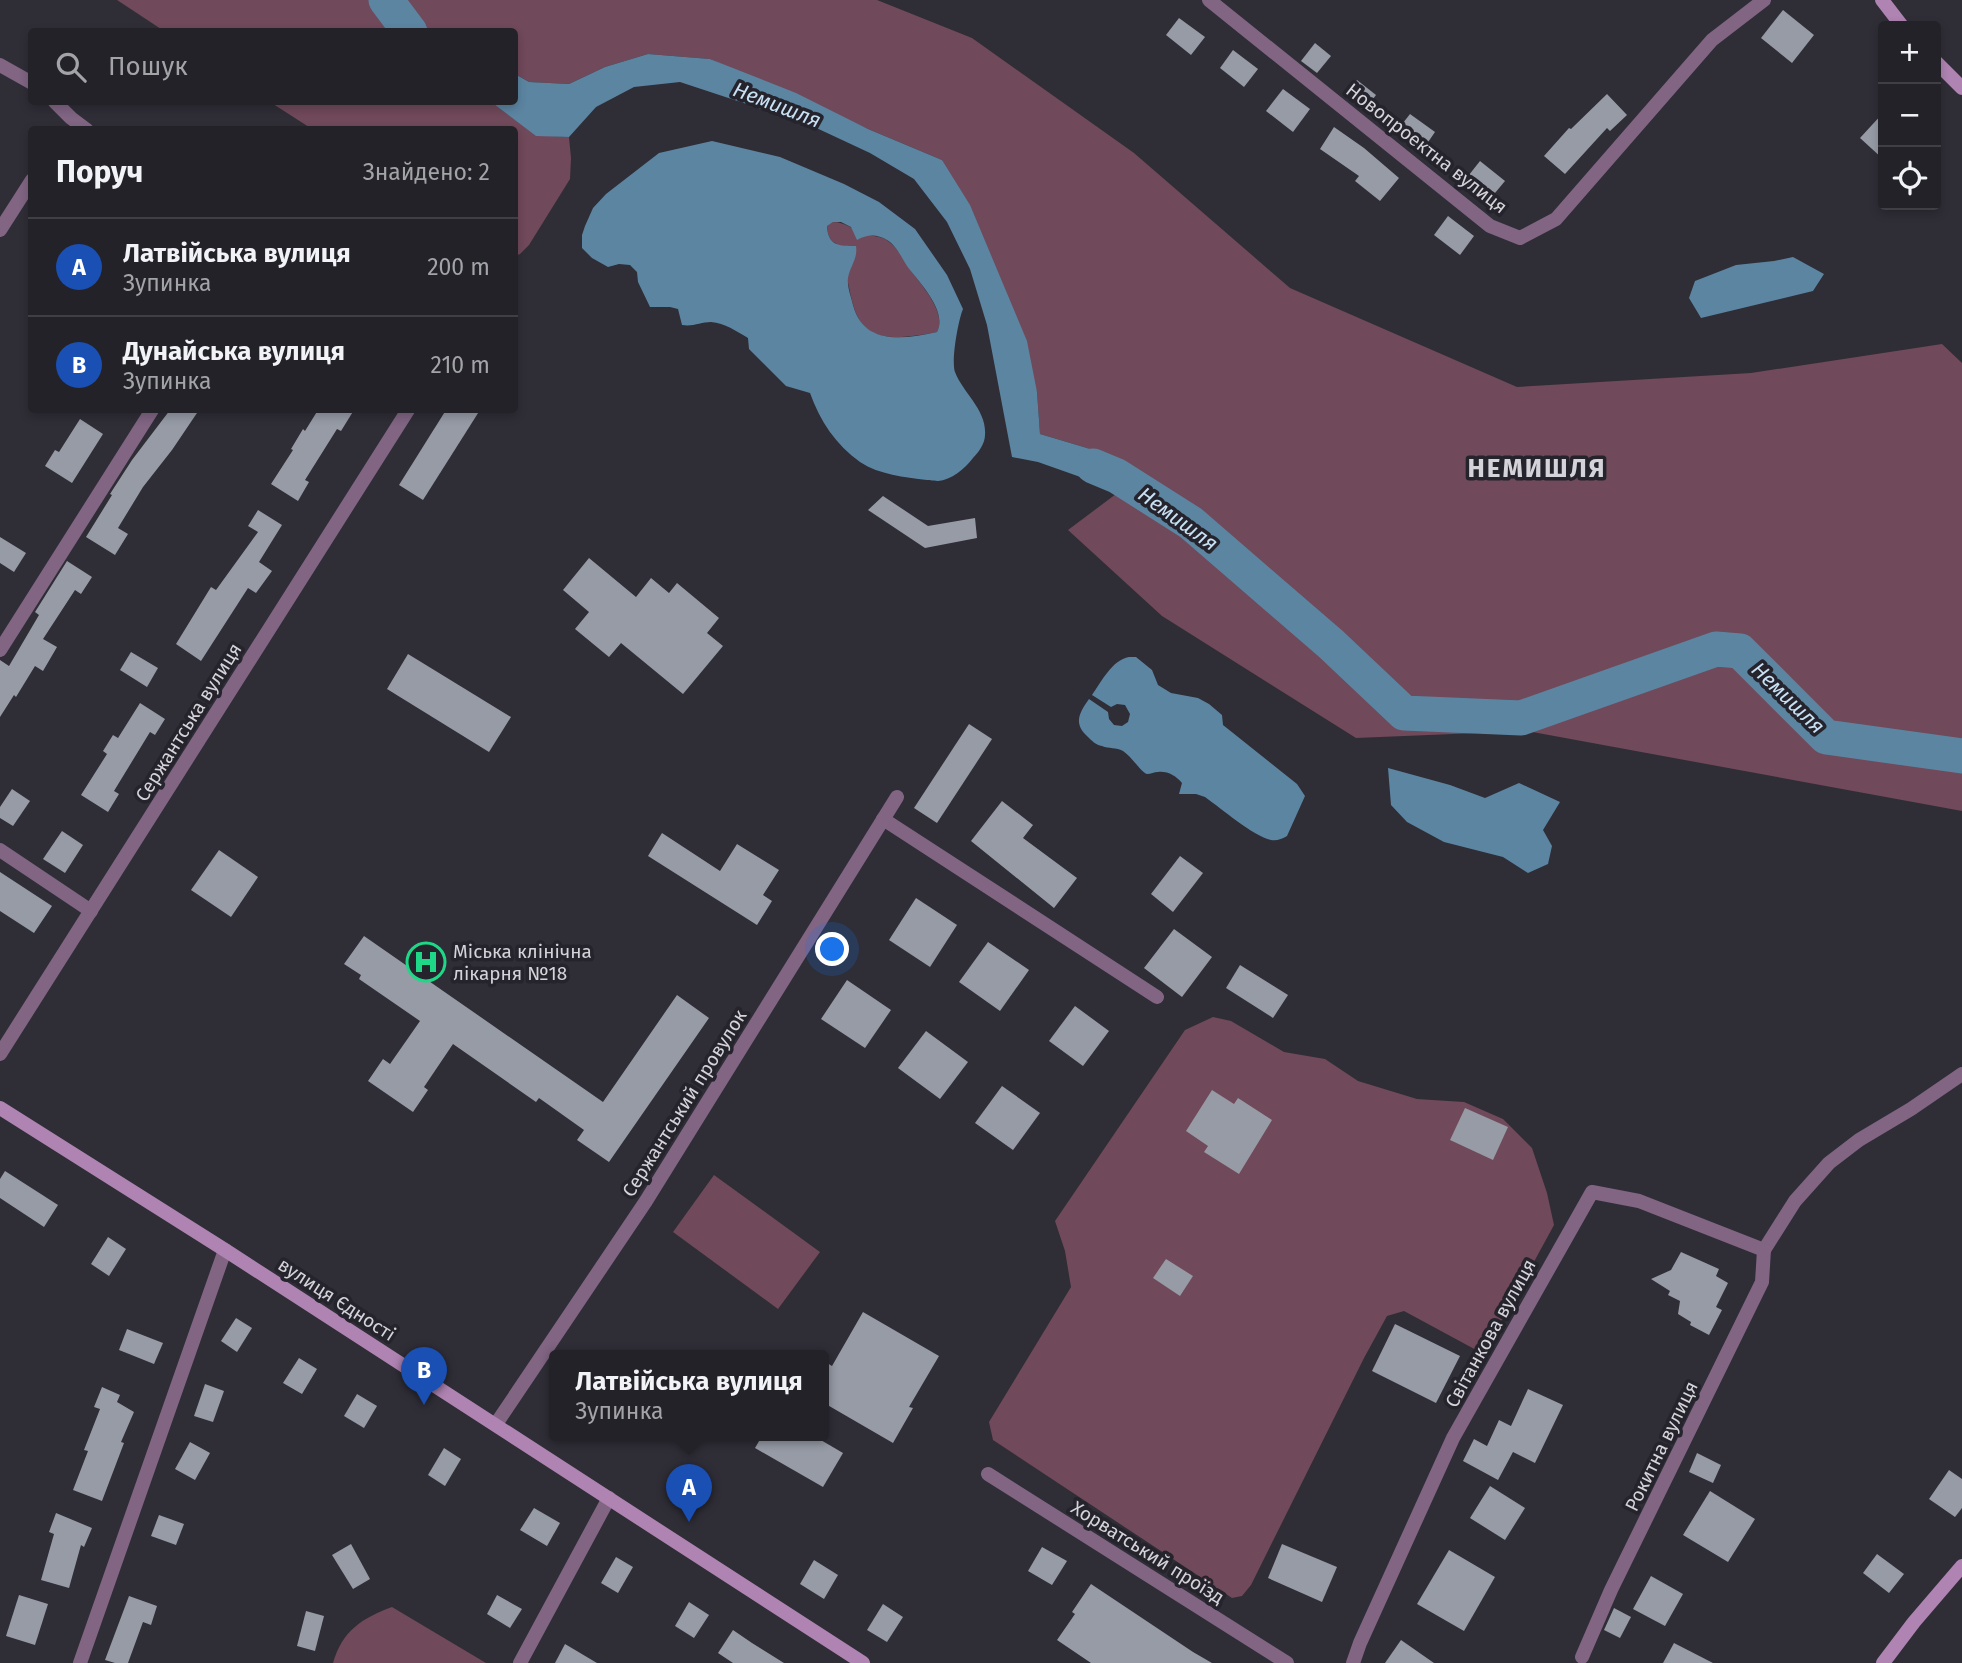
<!DOCTYPE html>
<html lang="uk">
<meta charset="utf-8">
<style>
:root{--surface:#232228;--page:#2b2a30;--text:#f1f3f6;--muted:#a3a4a8;--line:#403f45;--accent:#ea580c}
body{margin:0;font-family:"Fira Sans",sans-serif;background:var(--page);color:var(--text)}
.controls{position:absolute;right:21px;top:21px;display:grid;overflow:hidden;border-radius:7px;box-shadow:0 4px 10px #0003}
.controls button{width:63px;height:63px;display:grid;place-items:center;padding:0;border:0;border-bottom:2px solid var(--line);background:var(--surface);color:var(--text);font:35px sans-serif}
.you{position:absolute;left:833px;top:950px;width:24px;height:24px;margin:-18px;border:5px solid #fff;border-radius:50%;background:#1a73e8;box-shadow:0 0 0 10px #1a73e833}
.badge{display:grid;place-items:center;width:46px;height:46px;border-radius:50%;background:var(--accent);color:#fff;font-size:23px;font-weight:700}
.pin{position:absolute;translate:-50% -58px;filter:drop-shadow(0 2px 4px #0008)}
.pin::after{content:'';position:absolute;top:37px;width:24px;height:21px;background:inherit;clip-path:polygon(0 0,100% 0,50% 100%)}
.popup{position:absolute;left:549px;top:1350px;width:280px;height:91px;box-sizing:border-box;display:grid;place-content:center;border-radius:7px;background:var(--surface);filter:drop-shadow(0 2px 5px #0005);font-size:23px;white-space:nowrap;color:var(--muted)}
.popup b{font-size:26px;color:var(--text)}
.popup::after{content:'';position:absolute;left:50%;top:100%;margin-left:-14px;border:14px solid transparent;border-top-color:var(--surface)}
.list{margin:0;padding:0;list-style:none}
h2{display:flex;justify-content:space-between;align-items:center;height:91px;margin:0;padding:0 28px;font-size:30px}
h2 small{font-size:23px;font-weight:400;color:var(--muted)}
.list li{display:grid;grid-template-columns:46px 1fr auto;gap:21px;align-items:center;box-sizing:border-box;height:98px;padding:0 28px;border-top:2px solid var(--line)}
.list b{display:block;font-size:26px;white-space:nowrap}
.list p{margin:0;font-size:23px;white-space:nowrap;color:var(--muted)}
.list em{font-size:23px;font-style:normal;color:var(--muted)}
.icon{flex:none;width:38px;height:38px;fill:none;stroke:currentColor;stroke-width:2;stroke-linecap:round;stroke-linejoin:round}
.map{position:relative;flex:none;width:1962px;height:1663px;overflow:hidden}
.search{position:absolute;background:var(--surface);box-shadow:0 4px 10px #0003;left:28px;top:28px;width:490px;height:77px;display:flex;align-items:center;gap:18px;box-sizing:border-box;padding:0 24px;border-radius:7px;color:var(--muted);font-size:26px}
.panel{position:absolute;background:var(--surface);box-shadow:0 4px 10px #0003;left:28px;top:126px;width:490px;height:287px;border-radius:7px}
.map>svg:first-child{display:block}
.green{fill:#70495a}
.water{fill:#5c85a2;fill-rule:evenodd}
.lines{fill:none;stroke-linecap:round;stroke-linejoin:round}
.river{stroke:#5c85a2;stroke-width:35}
.building{fill:#969ba6}
.street{stroke:#816583;stroke-width:14}
.secondary{stroke:#af83b2;stroke-width:14}
.labels{text-anchor:middle;stroke-width:7;stroke-linejoin:round;paint-order:stroke}
.street-label{font-size:19px;fill:#d5d3da;stroke:#25232c}
.poi-label{font-size:19px;fill:#d5d3da;stroke:#25232c;text-anchor:start}
.water-label{font-size:21px;font-style:italic;fill:#c8e1f4;stroke:#25232c}
.district-label{font-size:26px;font-weight:bold;letter-spacing:2px;fill:#d5d3da;stroke:#25232c}
</style>
<div class="map">
<svg width="1962" height="1663" viewBox="0 0 1962 1663">
<rect width="100%" height="100%" fill="#2f2d36"/>
<g class="green">
<path d="M 117,0 L 877,0 L 972,38 L 1134,153 L 1290,288 L 1517,387 L 1751,373 L 1942,344 L 1962,363 L 1962,811 L 1527,731 L 1356,738 L 1162,616 L 1068,530 L 1120,491 L 1144,485 L 1087,448 L 1040,434 L 1037,392 L 942,160 L 868,129 L 710,59 L 648,54 L 605,67 L 569,84 L 529,82 L 515,74 L 514,32 L 164,31 Z"/>
<path d="M 270,102 L 491,102 L 536,135 L 569,137 L 571,158 L 570,179 L 529,245 L 520,254 L 515,256 L 514,130 L 312,129 Z"/>
<path d="M 833,222 C 845,222 852,229 863,233 C 871,237 880,235 888,241 C 897,247 902,257 908,266 C 919,283 948,312 937,332 C 845,351 858,315 840,246 C 829,240 828,237 827,225 Z"/>
<path d="M 1213,1017 L 1231,1021 L 1284,1052 L 1325,1059 L 1358,1081 L 1417,1099 L 1464,1102 L 1503,1119 L 1532,1148 L 1547,1193 L 1554,1225 L 1493,1337 L 1478,1351 L 1404,1311 L 1387,1316 L 1364,1358 L 1251,1585 L 1242,1596 L 1232,1598 L 993,1440 L 989,1422 L 1071,1287 L 1065,1251 L 1055,1221 L 1185,1030 Z"/>
<path d="M 714,1175 L 820,1252 L 778,1309 L 673,1232 Z"/>
<path d="M 392,1607 L 486,1663 L 333,1663 C 342,1631 362,1618 392,1607 Z"/>
</g>
<g class="water">
<path d="M 648,54 L 710,59 L 796,93 L 868,129 L 942,160 L 970,205 L 1027,341 L 1037,392 L 1040,434 L 1087,448 L 1126,464 L 1144,485 L 1120,491 L 1038,462 L 1012,457 L 987,325 L 970,269 L 947,222 L 914,179 L 870,153 L 810,125 L 680,82 L 634,87 L 596,107 L 569,137 L 536,136 L 491,102 L 514,102 L 515,74 L 529,82 L 569,84 L 605,67 Z"/>
<path d="M 712,141 L 780,157 L 844,184 L 879,202 L 915,229 L 947,275 L 963,309 C 958,321 951,361 955,372 C 963,393 987,410 985,435 C 985,443 979,452 973,458 C 965,469 951,480 938,481 C 937,481 928,480 927,480 C 904,477 880,475 860,462 C 836,445 820,421 810,393 L 786,386 L 749,349 L 748,338 C 736,331 725,323 711,322 C 701,322 693,327 682,325 L 678,309 L 670,307 L 650,307 L 638,282 L 637,272 L 630,265 L 619,264 L 608,267 L 592,258 L 582,248 L 582,235 L 585,226 L 593,208 L 606,194 L 659,153 ZM 833,222 L 841,222 L 851,227 L 857,240 C 867,234 877,234 887,240 C 897,246 901,257 907,266 C 919,282 948,311 937,332 C 904,339 864,346 853,305 C 851,296 847,287 848,278 C 850,266 858,259 856,246 C 839,246 828,246 827,226 Z"/>
<path d="M 1793,257 L 1824,274 L 1813,291 L 1701,318 L 1689,298 L 1695,281 L 1736,265 L 1774,261 Z"/>
<path d="M 1129,657 L 1136,657 L 1152,670 L 1158,685 L 1171,693 L 1198,698 L 1209,704 L 1222,715 L 1223,725 L 1297,784 L 1305,796 L 1287,836 C 1282,839 1277,841 1271,840 C 1253,836 1222,809 1205,797 L 1196,794 L 1179,794 L 1182,783 C 1176,776 1168,771 1158,772 C 1154,772 1151,774 1147,774 C 1141,772 1131,756 1123,751 C 1116,747 1109,749 1102,746 C 1096,745 1092,741 1088,737 C 1073,724 1079,713 1089,699 L 1108,712 L 1109,719 L 1114,725 L 1122,726 L 1128,722 L 1130,714 L 1125,705 L 1117,704 L 1111,707 L 1092,695 C 1102,681 1112,660 1129,657 Z"/>
<path d="M 1388,768 L 1450,785 L 1485,798 L 1519,783 L 1560,802 L 1543,830 L 1552,846 L 1548,864 L 1528,873 L 1503,857 L 1444,842 L 1407,822 L 1391,805 Z"/>
</g>
<g class="lines">
<g class="river">
<path d="M 386,0 L 410,32"/>
<path d="M 1093,466 L 1117,476 L 1191,523 L 1331,644 L 1404,713 L 1521,718 L 1716,649 L 1740,651 L 1826,737 L 1962,756"/>
</g>
</g>
<g class="building">
<path d="M 1783,10 L 1814,35 L 1792,63 L 1761,38 Z"/>
<path d="M 1179,18 L 1205,37 L 1191,55 L 1166,35 Z"/>
<path d="M 1315,43 L 1331,56 L 1317,73 L 1301,61 Z"/>
<path d="M 1233,50 L 1258,69 L 1244,87 L 1220,68 Z"/>
<path d="M 1357,80 L 1376,95 L 1364,111 L 1345,95 Z"/>
<path d="M 1283,89 L 1310,109 L 1293,132 L 1266,111 Z"/>
<path d="M 1607,94 L 1627,115 L 1610,131 L 1607,128 L 1565,174 L 1544,156 L 1569,128 L 1571,129 Z"/>
<path d="M 1883,113 L 1883,159 L 1860,138 Z"/>
<path d="M 1410,114 L 1435,132 L 1422,151 L 1396,132 Z"/>
<path d="M 1334,127 L 1364,148 L 1399,178 L 1380,201 L 1355,181 L 1359,176 L 1320,149 Z"/>
<path d="M 1480,161 L 1505,181 L 1485,205 L 1461,185 Z"/>
<path d="M 1448,216 L 1474,236 L 1460,255 L 1434,235 Z"/>
<path d="M 170,410 L 199,410 L 172,450 L 143,487 L 118,528 L 128,534 L 115,555 L 86,537 L 112,495 L 110,494 L 132,460 Z"/>
<path d="M 318,410 L 354,410 L 341,431 L 337,429 L 305,480 L 309,482 L 298,501 L 271,484 L 293,450 L 291,449 L 303,429 L 305,431 Z"/>
<path d="M 446,410 L 480,410 L 423,500 L 399,485 Z"/>
<path d="M 80,419 L 103,434 L 72,483 L 45,466 L 55,450 L 59,452 Z"/>
<path d="M 883,496 L 928,526 L 975,518 L 977,538 L 925,548 L 868,510 Z"/>
<path d="M 258,510 L 282,525 L 259,562 L 272,571 L 256,593 L 248,588 L 201,661 L 176,644 L 211,587 L 216,590 L 258,532 L 248,526 Z"/>
<path d="M 0,537 L 26,553 L 14,572 L 0,563 Z"/>
<path d="M 589,558 L 636,597 L 651,578 L 669,593 L 677,583 L 719,618 L 707,633 L 723,646 L 683,694 L 621,643 L 609,657 L 575,629 L 589,612 L 563,590 Z"/>
<path d="M 67,561 L 92,577 L 81,594 L 75,590 L 43,639 L 57,647 L 43,671 L 35,666 L 16,697 L 14,695 L 0,717 L 0,660 L 9,666 L 39,615 L 35,612 Z"/>
<path d="M 131,652 L 158,668 L 147,687 L 120,670 Z"/>
<path d="M 408,654 L 511,717 L 489,752 L 387,689 Z"/>
<path d="M 140,703 L 165,719 L 155,735 L 150,732 L 114,791 L 119,794 L 108,812 L 81,795 L 107,754 L 103,751 L 113,735 L 118,738 Z"/>
<path d="M 969,724 L 992,739 L 937,823 L 914,808 Z"/>
<path d="M 12,789 L 30,801 L 13,826 L 0,818 L 0,807 Z"/>
<path d="M 1002,801 L 1033,825 L 1023,838 L 1077,878 L 1054,908 L 971,841 Z"/>
<path d="M 62,831 L 83,845 L 65,873 L 43,859 Z"/>
<path d="M 662,833 L 720,871 L 737,844 L 779,870 L 763,895 L 772,901 L 757,925 L 648,856 Z"/>
<path d="M 219,850 L 258,877 L 231,917 L 191,890 Z"/>
<path d="M 1180,856 L 1203,873 L 1173,912 L 1151,894 Z"/>
<path d="M 0,872 L 52,906 L 34,933 L 0,911 Z"/>
<path d="M 916,898 L 957,925 L 930,967 L 889,940 Z"/>
<path d="M 1174,929 L 1212,957 L 1182,997 L 1144,968 Z"/>
<path d="M 364,936 L 603,1102 L 677,995 L 709,1018 L 609,1162 L 577,1140 L 584,1130 L 539,1098 L 536,1102 L 453,1044 L 424,1087 L 428,1090 L 413,1112 L 368,1081 L 383,1059 L 390,1064 L 420,1021 L 359,979 L 361,975 L 344,964 Z"/>
<path d="M 988,942 L 1029,970 L 1000,1011 L 959,982 Z"/>
<path d="M 1240,965 L 1288,995 L 1273,1018 L 1226,988 Z"/>
<path d="M 847,980 L 891,1010 L 865,1048 L 821,1019 Z"/>
<path d="M 1075,1006 L 1109,1031 L 1083,1066 L 1049,1041 Z"/>
<path d="M 926,1031 L 968,1062 L 940,1099 L 898,1068 Z"/>
<path d="M 1002,1086 L 1040,1113 L 1013,1150 L 975,1123 Z"/>
<path d="M 1212,1090 L 1234,1104 L 1238,1098 L 1272,1120 L 1239,1174 L 1204,1152 L 1208,1146 L 1186,1131 Z"/>
<path d="M 1465,1108 L 1508,1127 L 1493,1160 L 1450,1140 Z"/>
<path d="M 5,1171 L 58,1205 L 44,1227 L 0,1198 L 0,1179 Z"/>
<path d="M 108,1237 L 126,1249 L 109,1276 L 91,1264 Z"/>
<path d="M 1681,1252 L 1719,1269 L 1716,1276 L 1728,1283 L 1716,1307 L 1722,1310 L 1709,1335 L 1690,1325 L 1691,1322 L 1678,1314 L 1680,1301 L 1668,1295 L 1670,1291 L 1651,1279 L 1671,1270 Z"/>
<path d="M 1166,1259 L 1193,1276 L 1180,1296 L 1153,1278 Z"/>
<path d="M 863,1312 L 939,1356 L 909,1407 L 913,1408 L 893,1443 L 824,1403 L 824,1361 L 832,1366 Z"/>
<path d="M 236,1318 L 252,1328 L 237,1352 L 221,1341 Z"/>
<path d="M 1395,1324 L 1460,1356 L 1436,1403 L 1372,1371 Z"/>
<path d="M 127,1329 L 163,1343 L 154,1364 L 119,1350 Z"/>
<path d="M 299,1358 L 317,1369 L 302,1394 L 283,1383 Z"/>
<path d="M 205,1384 L 224,1391 L 213,1422 L 194,1416 Z"/>
<path d="M 102,1387 L 120,1395 L 117,1402 L 134,1412 L 121,1442 L 124,1443 L 102,1501 L 73,1490 L 88,1451 L 84,1450 L 100,1409 L 94,1407 Z"/>
<path d="M 1528,1389 L 1563,1405 L 1535,1463 L 1513,1452 L 1498,1480 L 1463,1461 L 1474,1439 L 1487,1446 L 1499,1420 L 1511,1426 Z"/>
<path d="M 357,1394 L 377,1406 L 364,1428 L 344,1416 Z"/>
<path d="M 762,1436 L 814,1436 L 843,1453 L 823,1487 L 755,1448 Z"/>
<path d="M 190,1442 L 210,1453 L 195,1480 L 175,1469 Z"/>
<path d="M 444,1448 L 461,1459 L 445,1486 L 428,1475 Z"/>
<path d="M 1697,1453 L 1721,1465 L 1713,1483 L 1689,1472 Z"/>
<path d="M 1949,1470 L 1962,1479 L 1962,1508 L 1955,1517 L 1929,1499 Z"/>
<path d="M 1490,1486 L 1525,1508 L 1505,1540 L 1470,1518 Z"/>
<path d="M 1710,1491 L 1755,1519 L 1728,1562 L 1683,1535 Z"/>
<path d="M 534,1508 L 560,1523 L 547,1546 L 520,1530 Z"/>
<path d="M 56,1513 L 92,1528 L 84,1547 L 81,1545 L 69,1588 L 41,1580 L 54,1534 L 49,1532 Z"/>
<path d="M 159,1515 L 184,1524 L 176,1545 L 151,1536 Z"/>
<path d="M 351,1544 L 370,1579 L 353,1589 L 332,1555 Z"/>
<path d="M 1282,1544 L 1337,1567 L 1322,1602 L 1268,1578 Z"/>
<path d="M 1042,1547 L 1067,1561 L 1052,1585 L 1028,1571 Z"/>
<path d="M 1449,1550 L 1495,1577 L 1464,1631 L 1417,1604 Z"/>
<path d="M 1877,1554 L 1904,1574 L 1889,1593 L 1863,1573 Z"/>
<path d="M 616,1557 L 633,1567 L 618,1593 L 601,1583 Z"/>
<path d="M 814,1560 L 838,1575 L 824,1599 L 800,1584 Z"/>
<path d="M 1651,1576 L 1683,1594 L 1665,1626 L 1633,1609 Z"/>
<path d="M 1091,1584 L 1193,1652 L 1212,1663 L 1091,1663 L 1057,1640 L 1075,1614 L 1072,1612 Z"/>
<path d="M 19,1595 L 48,1604 L 35,1645 L 6,1636 Z"/>
<path d="M 497,1595 L 522,1609 L 510,1628 L 487,1614 Z"/>
<path d="M 129,1596 L 157,1606 L 151,1625 L 143,1622 L 128,1663 L 115,1663 L 105,1660 Z"/>
<path d="M 689,1602 L 709,1615 L 694,1638 L 675,1626 Z"/>
<path d="M 883,1604 L 903,1617 L 887,1642 L 867,1630 Z"/>
<path d="M 1614,1608 L 1631,1617 L 1620,1638 L 1604,1630 Z"/>
<path d="M 306,1611 L 324,1616 L 315,1651 L 297,1646 Z"/>
<path d="M 733,1630 L 752,1643 L 784,1663 L 733,1663 L 718,1653 Z"/>
<path d="M 1401,1640 L 1434,1663 L 1385,1663 Z"/>
<path d="M 1674,1643 L 1713,1663 L 1663,1663 Z"/>
<path d="M 565,1644 L 597,1663 L 555,1663 Z"/>
</g>
<g class="lines">
<g class="street">
<path d="M 1209,0 L 1490,226 L 1520,238 L 1556,219 L 1712,40 L 1764,0"/>
<path d="M 0,65 L 32,83"/>
<path d="M 55,102 L 71,118 L 87,130"/>
<path d="M 0,230 L 32,180"/>
<path d="M 0,650 L 152,410"/>
<path d="M 883,819 L 1157,997"/>
<path d="M 0,850 L 91,911"/>
<path d="M 0,1054 L 408,410"/>
<path d="M 1764,1250 L 1795,1201 L 1829,1163 L 1859,1140 L 1911,1109 L 1962,1074"/>
<path d="M 496,1424 L 646,1201 L 897,797"/>
<path d="M 988,1474 L 1287,1663"/>
<path d="M 1582,1657 L 1611,1590 L 1762,1282 L 1764,1250"/>
<path d="M 80,1663 L 225,1250"/>
<path d="M 520,1663 L 609,1498"/>
<path d="M 1353,1663 L 1360,1643 L 1453,1438 L 1592,1192 L 1639,1201 L 1764,1250"/>
</g>
<g class="secondary">
<path d="M 1882,0 L 1902,26"/>
<path d="M 1936,62 L 1962,88"/>
<path d="M 0,1108 L 225,1250 L 863,1663"/>
<path d="M 1883,1663 L 1914,1622 L 1962,1566"/>
</g>
</g>
<defs>
<symbol id="hospital-ring" viewBox="-11 -11 22 22"><circle r="9.5" fill="#25232c" stroke="#1fd887" stroke-width="1.5"/><path d="M-5-5h3v3.5h4V-5h3V5h-3V1.5h-4V5h-3Z" fill="#1fd887"/></symbol>
</defs>
<g fill-rule="evenodd">
<use href="#hospital-ring" x="404" y="940" width="44" height="44"/>
</g>
<g class="labels">
<g class="street-label">
<text transform="translate(1427 148) rotate(38)" y="7">Новопроектна вулиця</text>
<text transform="translate(188 722) rotate(-58)" y="7">Сержантська вулиця</text>
<text transform="translate(684 1103) rotate(-58)" y="7">Сержантський провулок</text>
<text transform="translate(337 1299) rotate(33)" y="7">вулиця Єдності</text>
<text transform="translate(1490 1333) rotate(-61)" y="7">Світанкова вулиця</text>
<text transform="translate(1661 1446) rotate(-64)" y="7">Рокитна вулиця</text>
<text transform="translate(1148 1552) rotate(32)" y="7">Хорватський проїзд</text>
</g>
<g class="poi-label">
<text x="453" y="958">Міська клінічна<tspan x="453" dy="22">лікарня №18</tspan></text>
</g>
<g class="water-label">
<text transform="translate(777 105) rotate(21)" y="7">Немишля</text>
<text transform="translate(1178 519) rotate(36)" y="7">Немишля</text>
<text transform="translate(1788 698) rotate(44)" y="7">Немишля</text>
</g>
<g class="district-label">
<text x="1537" y="477">НЕМИШЛЯ</text>
</g>
</g>
</svg>
<div class="controls">
<button>+</button>
<button>−</button>
<button><svg class="icon" aria-label="locate" viewBox="0 0 24 24"><circle cx="12" cy="12" r="6"/><path d="M12 2v4M12 18v4M2 12h4M18 12h4"/></svg></button>
</div>
<div class="you"></div>
<div class="pin badge" style="left:689px;top:1522px;background:#1a4fb4">A</div>
<div class="popup"><b>Латвійська вулиця</b>Зупинка</div>
<div class="pin badge" style="left:424px;top:1405px;background:#1a4fb4">B</div>
<div class="search"><svg class="icon" aria-label="search" viewBox="0 0 24 24"><circle cx="10" cy="10" r="6"/><path d="M15 15l6 6"/></svg>Пошук</div>
<section class="panel">
<h2>Поруч<small>Знайдено: 2</small></h2>
<ul class="list">
<li><span class="badge" style="background:#1a4fb4">A</span><div><b>Латвійська вулиця</b><p>Зупинка</p></div><em>200 m</em></li>
<li><span class="badge" style="background:#1a4fb4">B</span><div><b>Дунайська вулиця</b><p>Зупинка</p></div><em>210 m</em></li>
</ul>
</section>
</div>
